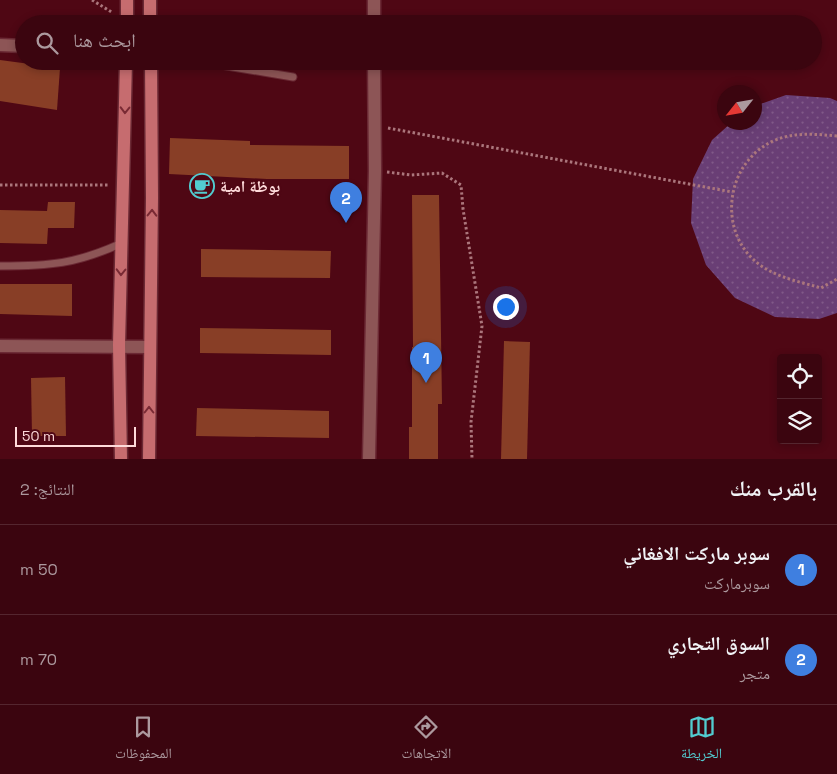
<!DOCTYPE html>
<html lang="ar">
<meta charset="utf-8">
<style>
:root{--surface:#3b050f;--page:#420f18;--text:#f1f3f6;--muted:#ac999e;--line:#54262f;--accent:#52ccd0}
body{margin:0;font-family:"Space Grotesk","Noto Naskh Arabic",sans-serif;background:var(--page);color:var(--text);direction:rtl}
.controls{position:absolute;right:15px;bottom:15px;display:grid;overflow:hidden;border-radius:5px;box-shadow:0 2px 8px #0003}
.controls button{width:45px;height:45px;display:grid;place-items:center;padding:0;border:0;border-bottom:1px solid var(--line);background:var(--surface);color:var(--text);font:25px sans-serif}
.compass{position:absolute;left:717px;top:85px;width:45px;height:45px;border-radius:50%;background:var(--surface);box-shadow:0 2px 8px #0003;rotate:239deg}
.scale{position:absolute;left:15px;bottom:12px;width:121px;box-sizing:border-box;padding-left:5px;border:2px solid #fedada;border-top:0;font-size:14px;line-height:18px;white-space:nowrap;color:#fedada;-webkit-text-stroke:4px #4f0714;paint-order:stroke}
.you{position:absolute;left:505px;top:306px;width:18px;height:18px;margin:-12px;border:4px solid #fff;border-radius:50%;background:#1a73e8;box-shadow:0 0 0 8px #1a73e833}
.badge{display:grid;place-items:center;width:32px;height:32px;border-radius:50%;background:var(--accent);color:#fff;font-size:16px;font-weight:700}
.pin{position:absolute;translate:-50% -41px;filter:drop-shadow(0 1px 2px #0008)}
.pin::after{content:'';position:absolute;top:26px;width:18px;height:15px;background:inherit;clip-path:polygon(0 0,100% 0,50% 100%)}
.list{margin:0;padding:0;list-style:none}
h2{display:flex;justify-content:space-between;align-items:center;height:65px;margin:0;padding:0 20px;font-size:21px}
h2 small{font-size:16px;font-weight:400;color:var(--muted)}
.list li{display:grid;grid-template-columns:32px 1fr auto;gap:15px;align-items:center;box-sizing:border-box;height:90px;padding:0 20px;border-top:1px solid var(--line)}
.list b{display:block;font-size:19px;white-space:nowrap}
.list p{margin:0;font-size:16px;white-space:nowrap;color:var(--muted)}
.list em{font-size:16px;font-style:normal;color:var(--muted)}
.icon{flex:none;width:28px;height:28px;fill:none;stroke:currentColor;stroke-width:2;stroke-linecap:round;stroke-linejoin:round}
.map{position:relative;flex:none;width:837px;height:459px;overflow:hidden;direction:ltr}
.search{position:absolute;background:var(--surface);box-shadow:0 2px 8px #0003;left:15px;right:15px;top:15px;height:55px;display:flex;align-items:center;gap:12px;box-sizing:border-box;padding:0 18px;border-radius:28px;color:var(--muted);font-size:19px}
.sheet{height:245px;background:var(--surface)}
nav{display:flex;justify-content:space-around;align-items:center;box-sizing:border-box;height:70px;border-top:1px solid var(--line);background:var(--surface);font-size:14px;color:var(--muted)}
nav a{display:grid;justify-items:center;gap:2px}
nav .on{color:var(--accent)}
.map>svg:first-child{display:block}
.green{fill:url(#green-dots)}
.building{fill:#883e26}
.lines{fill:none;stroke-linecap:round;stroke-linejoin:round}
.service-casing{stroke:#6b2934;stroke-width:9}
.minor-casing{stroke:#6b2934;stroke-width:15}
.secondary-casing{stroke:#6b2934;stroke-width:15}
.path{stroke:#ab767c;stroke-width:3;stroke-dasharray:2.5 2.5;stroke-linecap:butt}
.service{stroke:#8d5556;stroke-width:7}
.minor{stroke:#8d5556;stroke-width:12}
.secondary{stroke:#c66c6f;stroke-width:12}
.oneway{stroke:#792a34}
.labels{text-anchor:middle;stroke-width:4;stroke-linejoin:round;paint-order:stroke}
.poi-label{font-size:16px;font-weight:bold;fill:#fedada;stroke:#4f0714;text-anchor:start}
</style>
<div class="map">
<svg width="837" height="459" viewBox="0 0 837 459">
<defs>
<pattern id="green-dots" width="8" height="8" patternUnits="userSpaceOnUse" patternTransform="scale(1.25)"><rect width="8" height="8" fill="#693e75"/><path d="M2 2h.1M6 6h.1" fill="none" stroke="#805988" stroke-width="1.8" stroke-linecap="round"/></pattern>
</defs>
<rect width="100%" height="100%" fill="#4f0714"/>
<path class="green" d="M 786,95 L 830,98 L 837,101 L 837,313 L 819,319 L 775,317 L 735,298 L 706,265 L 691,223 L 693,179 L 712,140 L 731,123 L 754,122 L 755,106 Z"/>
<g class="building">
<path d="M 0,60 L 60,68 L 57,110 L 0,101 Z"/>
<path d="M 170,138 L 250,141 L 250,145 L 349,146 L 349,179 L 267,179 L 169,174 Z"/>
<path d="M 412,195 L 439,195 L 442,404 L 438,404 L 438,459 L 409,459 L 409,427 L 412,427 L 412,347 L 413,347 Z"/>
<path d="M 48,202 L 75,202 L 74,228 L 48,228 L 47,244 L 0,243 L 0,210 L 47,211 Z"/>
<path d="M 201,249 L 331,251 L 330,278 L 201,277 Z"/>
<path d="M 0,284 L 72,284 L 72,316 L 0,314 Z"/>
<path d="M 200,328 L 331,330 L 331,355 L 200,353 Z"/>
<path d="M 504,341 L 530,342 L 527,459 L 501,459 Z"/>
<path d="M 65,377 L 66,436 L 32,436 L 31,378 Z"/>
<path d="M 197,408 L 329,411 L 329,438 L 196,436 Z"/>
</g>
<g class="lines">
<defs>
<g id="service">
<path d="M 197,61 L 293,77"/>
<path d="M 0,266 C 50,266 76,264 122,243"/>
</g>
<g id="minor">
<path d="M 374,0 L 374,24"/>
<path d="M 0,45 L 24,46"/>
<path d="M 0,346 L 149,347"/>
<path d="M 369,459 L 375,171 L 374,61"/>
</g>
<g id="secondary">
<path d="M 150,0 L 150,24"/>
<path d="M 127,24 L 127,0"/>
<path d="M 121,459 L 119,345 L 126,61"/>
<path d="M 149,459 L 152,198 L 151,61"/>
</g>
</defs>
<use href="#service" class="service-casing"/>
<use href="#minor" class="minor-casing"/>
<use href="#secondary" class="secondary-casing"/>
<g class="path">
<path d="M 92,0 L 113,13"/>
<path d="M 388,128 L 732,192"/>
<path d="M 837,136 C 815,134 793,132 773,141 C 724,164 717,234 760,265 C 778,278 801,282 821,288 L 837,279"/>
<path d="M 387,172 L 411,175 L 442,173 L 461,185 L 463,209 L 482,326 L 471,422 L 472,459"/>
<path d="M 0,185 L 110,185"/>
</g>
<use href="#service" class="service"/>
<use href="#minor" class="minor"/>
<use href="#secondary" class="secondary"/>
</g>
<defs><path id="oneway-chevron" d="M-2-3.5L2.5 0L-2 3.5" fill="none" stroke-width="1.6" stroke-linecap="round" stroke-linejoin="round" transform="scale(1.25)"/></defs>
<g class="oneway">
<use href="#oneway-chevron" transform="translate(125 110) rotate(91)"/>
<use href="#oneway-chevron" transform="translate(152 213) rotate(-89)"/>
<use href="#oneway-chevron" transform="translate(121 272) rotate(91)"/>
<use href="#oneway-chevron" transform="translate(149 410) rotate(-90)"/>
</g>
<defs>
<symbol id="cafe-ring" viewBox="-11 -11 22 22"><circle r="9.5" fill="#4f0714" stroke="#52ccd0" stroke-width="1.5"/><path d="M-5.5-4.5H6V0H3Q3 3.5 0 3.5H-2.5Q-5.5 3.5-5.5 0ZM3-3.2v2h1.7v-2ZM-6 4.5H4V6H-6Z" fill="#52ccd0"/></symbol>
</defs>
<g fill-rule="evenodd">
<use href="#cafe-ring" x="188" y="172" width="28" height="28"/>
</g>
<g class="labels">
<g class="poi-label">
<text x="220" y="192">بوظة امية</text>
</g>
</g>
</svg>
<div class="controls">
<button><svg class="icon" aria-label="locate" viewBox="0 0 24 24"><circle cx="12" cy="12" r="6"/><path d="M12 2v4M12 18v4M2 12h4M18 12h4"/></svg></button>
<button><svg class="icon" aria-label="layers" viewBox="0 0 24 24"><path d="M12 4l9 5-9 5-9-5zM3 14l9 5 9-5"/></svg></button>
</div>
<svg class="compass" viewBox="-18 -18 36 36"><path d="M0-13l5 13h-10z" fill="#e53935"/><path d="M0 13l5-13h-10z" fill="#ac999e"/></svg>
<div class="scale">50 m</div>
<div class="you"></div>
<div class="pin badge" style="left:426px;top:383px;background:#3f7fe0">1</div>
<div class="pin badge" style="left:346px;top:223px;background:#3f7fe0">2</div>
<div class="search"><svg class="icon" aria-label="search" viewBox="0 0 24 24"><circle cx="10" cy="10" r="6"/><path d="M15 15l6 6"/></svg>ابحث هنا</div>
</div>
<section class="sheet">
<h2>بالقرب منك<small>النتائج: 2</small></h2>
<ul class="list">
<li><span class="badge" style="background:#3f7fe0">1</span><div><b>سوبر ماركت الافغاني</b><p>سوبرماركت</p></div><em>50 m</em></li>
<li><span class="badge" style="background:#3f7fe0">2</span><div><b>السوق التجاري</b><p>متجر</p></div><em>70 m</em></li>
</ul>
</section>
<nav>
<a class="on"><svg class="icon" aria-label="map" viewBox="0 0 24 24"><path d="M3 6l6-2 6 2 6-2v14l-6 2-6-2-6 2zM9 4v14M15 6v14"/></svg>الخريطة</a>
<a><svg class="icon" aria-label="directions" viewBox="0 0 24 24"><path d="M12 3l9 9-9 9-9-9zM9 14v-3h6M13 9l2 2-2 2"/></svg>الاتجاهات</a>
<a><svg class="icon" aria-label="saved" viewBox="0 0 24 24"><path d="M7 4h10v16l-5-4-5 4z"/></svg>المحفوظات</a>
</nav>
